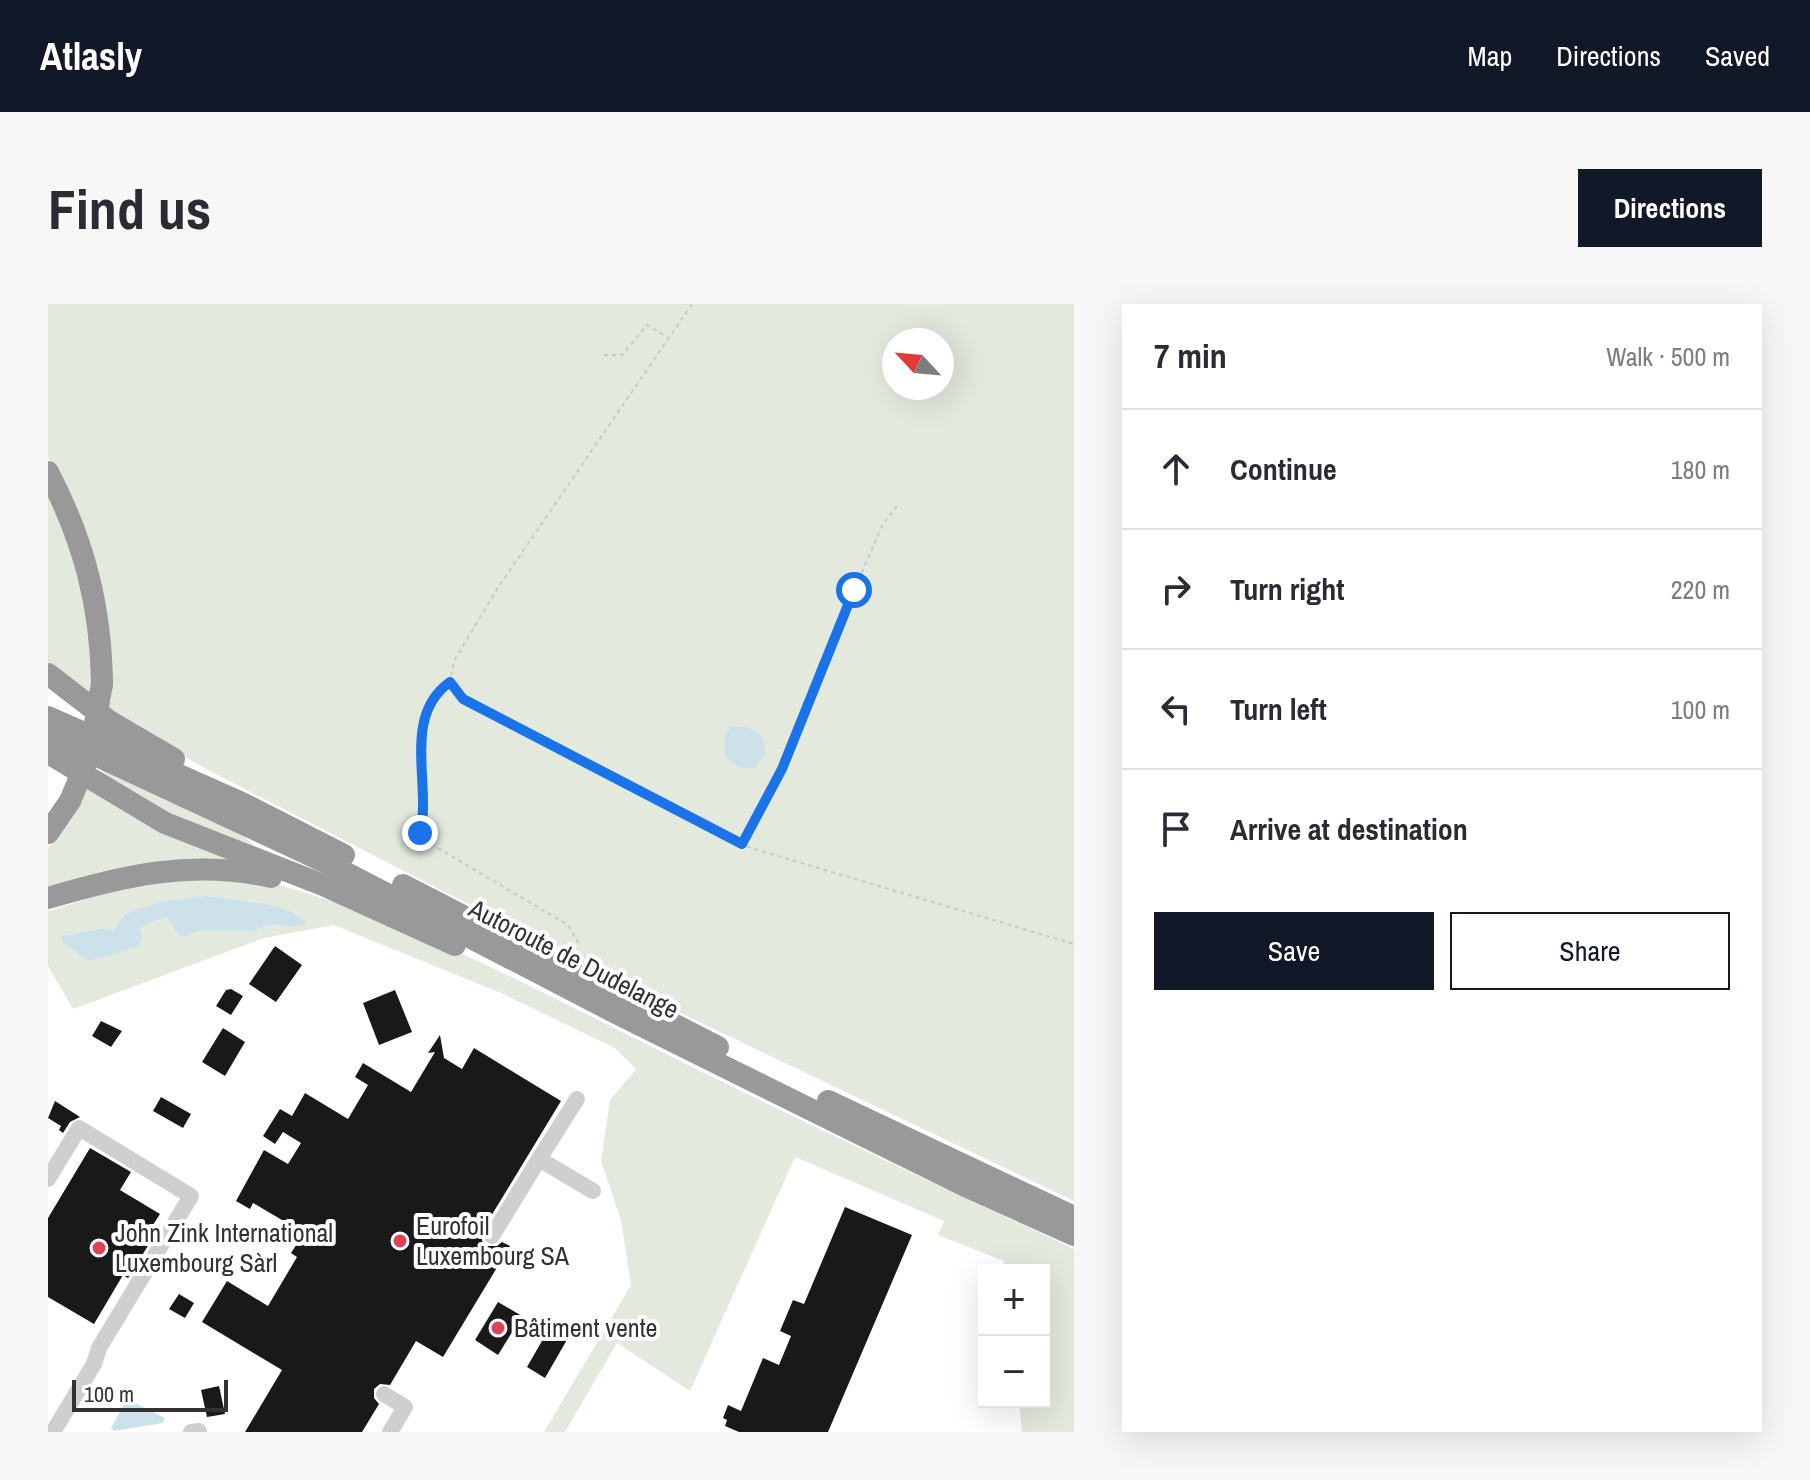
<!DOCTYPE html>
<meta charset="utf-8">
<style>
:root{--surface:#fff;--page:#f7f7f7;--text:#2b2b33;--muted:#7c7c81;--line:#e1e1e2;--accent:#111827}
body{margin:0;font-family:"Archivo Narrow",sans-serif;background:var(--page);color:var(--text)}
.controls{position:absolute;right:24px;bottom:24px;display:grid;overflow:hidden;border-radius:0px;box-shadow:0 8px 32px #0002}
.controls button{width:72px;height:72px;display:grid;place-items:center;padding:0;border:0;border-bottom:2px solid var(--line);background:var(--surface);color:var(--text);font:40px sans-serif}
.compass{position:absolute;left:834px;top:24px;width:72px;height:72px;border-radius:50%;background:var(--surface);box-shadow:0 8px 32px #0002;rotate:296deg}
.scale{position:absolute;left:24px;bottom:20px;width:156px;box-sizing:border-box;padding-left:8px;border:4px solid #323232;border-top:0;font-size:22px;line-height:28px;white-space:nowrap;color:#323232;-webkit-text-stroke:6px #fff;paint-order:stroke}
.stop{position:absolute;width:24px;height:24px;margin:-18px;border:6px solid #1a73e8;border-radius:50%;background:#fff}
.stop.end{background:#1a73e8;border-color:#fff;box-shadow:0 2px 8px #0008}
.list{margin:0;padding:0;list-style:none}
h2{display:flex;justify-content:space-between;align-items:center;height:104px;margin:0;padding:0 32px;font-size:34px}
h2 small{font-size:26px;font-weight:400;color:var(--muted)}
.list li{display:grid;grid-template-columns:52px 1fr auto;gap:24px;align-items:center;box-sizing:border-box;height:120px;padding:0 32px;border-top:2px solid var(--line)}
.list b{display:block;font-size:30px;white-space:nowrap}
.list em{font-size:26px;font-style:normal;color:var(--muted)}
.actions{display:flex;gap:16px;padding:24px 32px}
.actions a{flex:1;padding:18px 0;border:2px solid var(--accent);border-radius:0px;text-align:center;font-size:28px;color:var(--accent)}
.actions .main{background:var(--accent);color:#fff}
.icon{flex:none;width:44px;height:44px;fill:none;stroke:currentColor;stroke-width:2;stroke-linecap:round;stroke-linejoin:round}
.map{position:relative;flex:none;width:1026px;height:1128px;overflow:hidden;border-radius:0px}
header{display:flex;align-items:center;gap:48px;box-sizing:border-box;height:112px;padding:0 40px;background:var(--accent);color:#fff}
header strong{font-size:38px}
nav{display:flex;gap:44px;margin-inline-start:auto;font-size:28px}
.intro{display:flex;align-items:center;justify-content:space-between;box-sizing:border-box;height:192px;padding:0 48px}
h1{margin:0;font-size:56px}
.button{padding:20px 36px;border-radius:0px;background:var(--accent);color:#fff;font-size:28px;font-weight:700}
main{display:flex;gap:48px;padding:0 48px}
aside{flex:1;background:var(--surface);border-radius:0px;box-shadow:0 8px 32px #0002}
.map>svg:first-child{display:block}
.green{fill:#e3e9dc;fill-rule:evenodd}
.water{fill:#cde1ea}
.building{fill:#191919}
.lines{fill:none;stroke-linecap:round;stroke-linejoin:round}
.path{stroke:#c9c9c9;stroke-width:2;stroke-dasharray:4 4;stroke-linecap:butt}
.minor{stroke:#cfcfcf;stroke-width:16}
.highway{stroke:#999;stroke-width:22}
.highway-bridge{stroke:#999;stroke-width:22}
.route{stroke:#1a73e8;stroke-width:10}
.poi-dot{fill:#db4357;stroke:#fff;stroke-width:3}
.labels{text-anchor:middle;stroke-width:8;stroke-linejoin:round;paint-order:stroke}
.street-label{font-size:26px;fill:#323232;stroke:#fff}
.poi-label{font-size:26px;fill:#323232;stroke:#fff;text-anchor:start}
</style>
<header>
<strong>Atlasly</strong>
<nav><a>Map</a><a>Directions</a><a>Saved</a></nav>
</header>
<div class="intro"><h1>Find us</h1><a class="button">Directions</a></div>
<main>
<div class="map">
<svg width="1026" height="1128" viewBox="0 0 1026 1128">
<rect width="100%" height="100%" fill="#fff"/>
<g class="green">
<path d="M 0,0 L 1026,0 L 1026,897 L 628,707 L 160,466 L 80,421 L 0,360 L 0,185 L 38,283 L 48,380 L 63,398 L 62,336 L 51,267 L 28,202 L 0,153 ZM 846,36 L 894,36 L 894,84 L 846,84 Z"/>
<path d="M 54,466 L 196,532 L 217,552 L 151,527 L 52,472 Z"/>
<path d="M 40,479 L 193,557 L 0,586 L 0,545 L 33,498 Z"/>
<path d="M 208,575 C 347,609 477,680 604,743 C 744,813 885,879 1026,945 L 1026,1128 L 974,1128 L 971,1098 L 996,1098 L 996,966 L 957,966 L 956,957 L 890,931 L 896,917 L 747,853 L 642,1087 L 569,1039 L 517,1128 L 496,1128 L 583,981 L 573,916 L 553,857 L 562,796 L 588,765 L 567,744 L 453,689 L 286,621 L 216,634 L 25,705 L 0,662 L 0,607 L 93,578 ZM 159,592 L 205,597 L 249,610 L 250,623 L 218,621 L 207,627 L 175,624 L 154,626 L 137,633 L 130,630 L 120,613 L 92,623 L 14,638 L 14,632 L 53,624 L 66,627 L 76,610 L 114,597 Z"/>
</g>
<g class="water">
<path d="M 683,422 L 700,423 L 714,432 L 718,450 L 706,464 L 690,463 L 678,454 L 676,433 Z"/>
<path d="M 159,592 C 183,595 247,599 259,620 L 250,623 L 219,621 L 207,627 L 154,626 L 137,633 L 130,630 L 119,613 L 92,623 L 94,635 L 90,643 L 41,657 L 14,638 L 14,632 L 54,624 L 66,627 L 76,610 L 114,597 Z"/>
<path d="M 79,1095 L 117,1114 L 115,1119 L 66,1127 L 63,1124 Z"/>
</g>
<g class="building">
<path d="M 227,642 L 254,661 L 228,698 L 201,680 Z"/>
<path d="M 183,685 L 195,692 L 183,711 L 168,702 L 178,686 Z"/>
<path d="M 347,686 L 364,728 L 331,741 L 315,699 Z"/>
<path d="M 53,717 L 74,727 L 63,743 L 44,732 Z"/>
<path d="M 175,724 L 197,738 L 177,772 L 154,758 Z"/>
<path d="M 392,731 L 396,754 L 414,765 L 426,744 L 513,797 L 434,927 L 434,937 L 439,942 L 449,942 L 454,938 L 462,942 L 395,1053 L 368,1037 L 342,1081 L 332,1080 L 326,1085 L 326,1094 L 331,1100 L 314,1128 L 197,1128 L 234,1066 L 154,1018 L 179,977 L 220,1002 L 249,953 L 243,949 L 256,929 L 205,899 L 202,905 L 188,897 L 216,846 L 240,860 L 253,839 L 235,828 L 227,840 L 215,832 L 232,805 L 244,812 L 257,789 L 300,815 L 320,781 L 307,773 L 315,759 L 363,788 L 387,748 L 380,749 Z"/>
<path d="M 113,793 L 143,810 L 135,824 L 105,807 Z"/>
<path d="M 7,797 L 32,813 L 22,818 L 15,829 L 11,826 L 13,822 L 0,814 Z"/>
<path d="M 42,844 L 83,868 L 72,886 L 112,910 L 105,921 L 111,924 L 80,974 L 75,971 L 46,1020 L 0,993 L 0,914 Z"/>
<path d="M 797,903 L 864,931 L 780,1128 L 691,1128 L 677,1122 L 679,1116 L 675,1114 L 680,1101 L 693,1107 L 715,1054 L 731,1061 L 743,1032 L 732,1027 L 745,996 L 756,1000 Z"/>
<path d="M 131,990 L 146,999 L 137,1014 L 121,1005 Z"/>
<path d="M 450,998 L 474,1012 L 450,1051 L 427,1036 Z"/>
<path d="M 502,1023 L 520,1034 L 497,1074 L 479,1063 Z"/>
<path d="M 171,1082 L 177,1110 L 159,1113 L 153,1086 Z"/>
</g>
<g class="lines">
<g class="path">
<path d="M 644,0 L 449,285 L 406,357 L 402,378 L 415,395 L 673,532 L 703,544 L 1026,640"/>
<path d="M 556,51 L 574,51 L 599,21 L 619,33"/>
<path d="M 357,523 L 372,529 L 378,537 L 520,621 L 531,640"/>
<path d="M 372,529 C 384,480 353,413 401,379"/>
<path d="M 694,539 L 734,465 L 806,286 L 835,220 L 849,202"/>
</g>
<g class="minor">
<path d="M 529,795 L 491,855 L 545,887"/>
<path d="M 0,875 L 31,824 L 143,892 L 51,1044 L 46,1060 L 5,1128"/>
<path d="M 444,932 L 491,855"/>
<path d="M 336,1090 L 357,1103 L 342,1128"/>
<path d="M 143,1128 L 151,1127"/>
</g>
<g class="highway">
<path d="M 0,168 C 36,237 53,302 54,380"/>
<path d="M 0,370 L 61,417 L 126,455"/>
<path d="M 0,413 L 194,499 L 296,551"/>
<path d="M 0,429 L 279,559 L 568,709 L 915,881 L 1026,931"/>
<path d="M 0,449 L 117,519 L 275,581 L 407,641"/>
<path d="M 0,529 L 22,497"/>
<path d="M 355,581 L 670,743"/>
<path d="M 0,594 C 74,572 145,555 223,573"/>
<path d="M 780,797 L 1026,913"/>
</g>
<path class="highway-bridge" d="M 22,497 L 41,452 L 54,380"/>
</g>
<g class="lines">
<path class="route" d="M 372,529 C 384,480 353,413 402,378 L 415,395 L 694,540 L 734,465 L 806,286"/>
</g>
<g class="poi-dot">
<circle cx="352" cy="937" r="8"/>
<circle cx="51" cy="944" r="8"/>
<circle cx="450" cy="1024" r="8"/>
</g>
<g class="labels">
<g class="street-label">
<text transform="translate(526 655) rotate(27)" y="9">Autoroute de Dudelange</text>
</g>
<g class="poi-label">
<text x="368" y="931">Eurofoil<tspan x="368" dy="30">Luxembourg SA</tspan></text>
<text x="67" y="938">John Zink International<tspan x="67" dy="30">Luxembourg Sàrl</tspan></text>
<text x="466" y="1033">Bâtiment vente</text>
</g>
</g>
</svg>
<div class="controls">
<button>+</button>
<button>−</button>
</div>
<svg class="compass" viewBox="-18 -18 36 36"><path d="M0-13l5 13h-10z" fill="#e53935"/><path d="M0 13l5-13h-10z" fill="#7c7c81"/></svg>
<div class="scale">100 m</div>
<div class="stop" style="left:806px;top:286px"></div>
<div class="stop end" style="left:372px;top:529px"></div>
</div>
<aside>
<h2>7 min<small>Walk · 500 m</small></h2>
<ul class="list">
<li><svg class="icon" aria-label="ahead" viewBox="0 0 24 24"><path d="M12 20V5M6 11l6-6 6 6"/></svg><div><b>Continue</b></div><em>180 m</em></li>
<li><svg class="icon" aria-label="right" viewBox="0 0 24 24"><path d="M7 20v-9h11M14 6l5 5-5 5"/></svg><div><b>Turn right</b></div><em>220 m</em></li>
<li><svg class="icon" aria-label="left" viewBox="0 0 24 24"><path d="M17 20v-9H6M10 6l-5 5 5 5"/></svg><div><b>Turn left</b></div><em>100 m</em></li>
<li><svg class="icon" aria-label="arrive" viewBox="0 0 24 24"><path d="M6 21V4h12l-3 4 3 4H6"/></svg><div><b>Arrive at destination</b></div></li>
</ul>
<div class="actions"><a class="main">Save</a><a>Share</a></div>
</aside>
</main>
